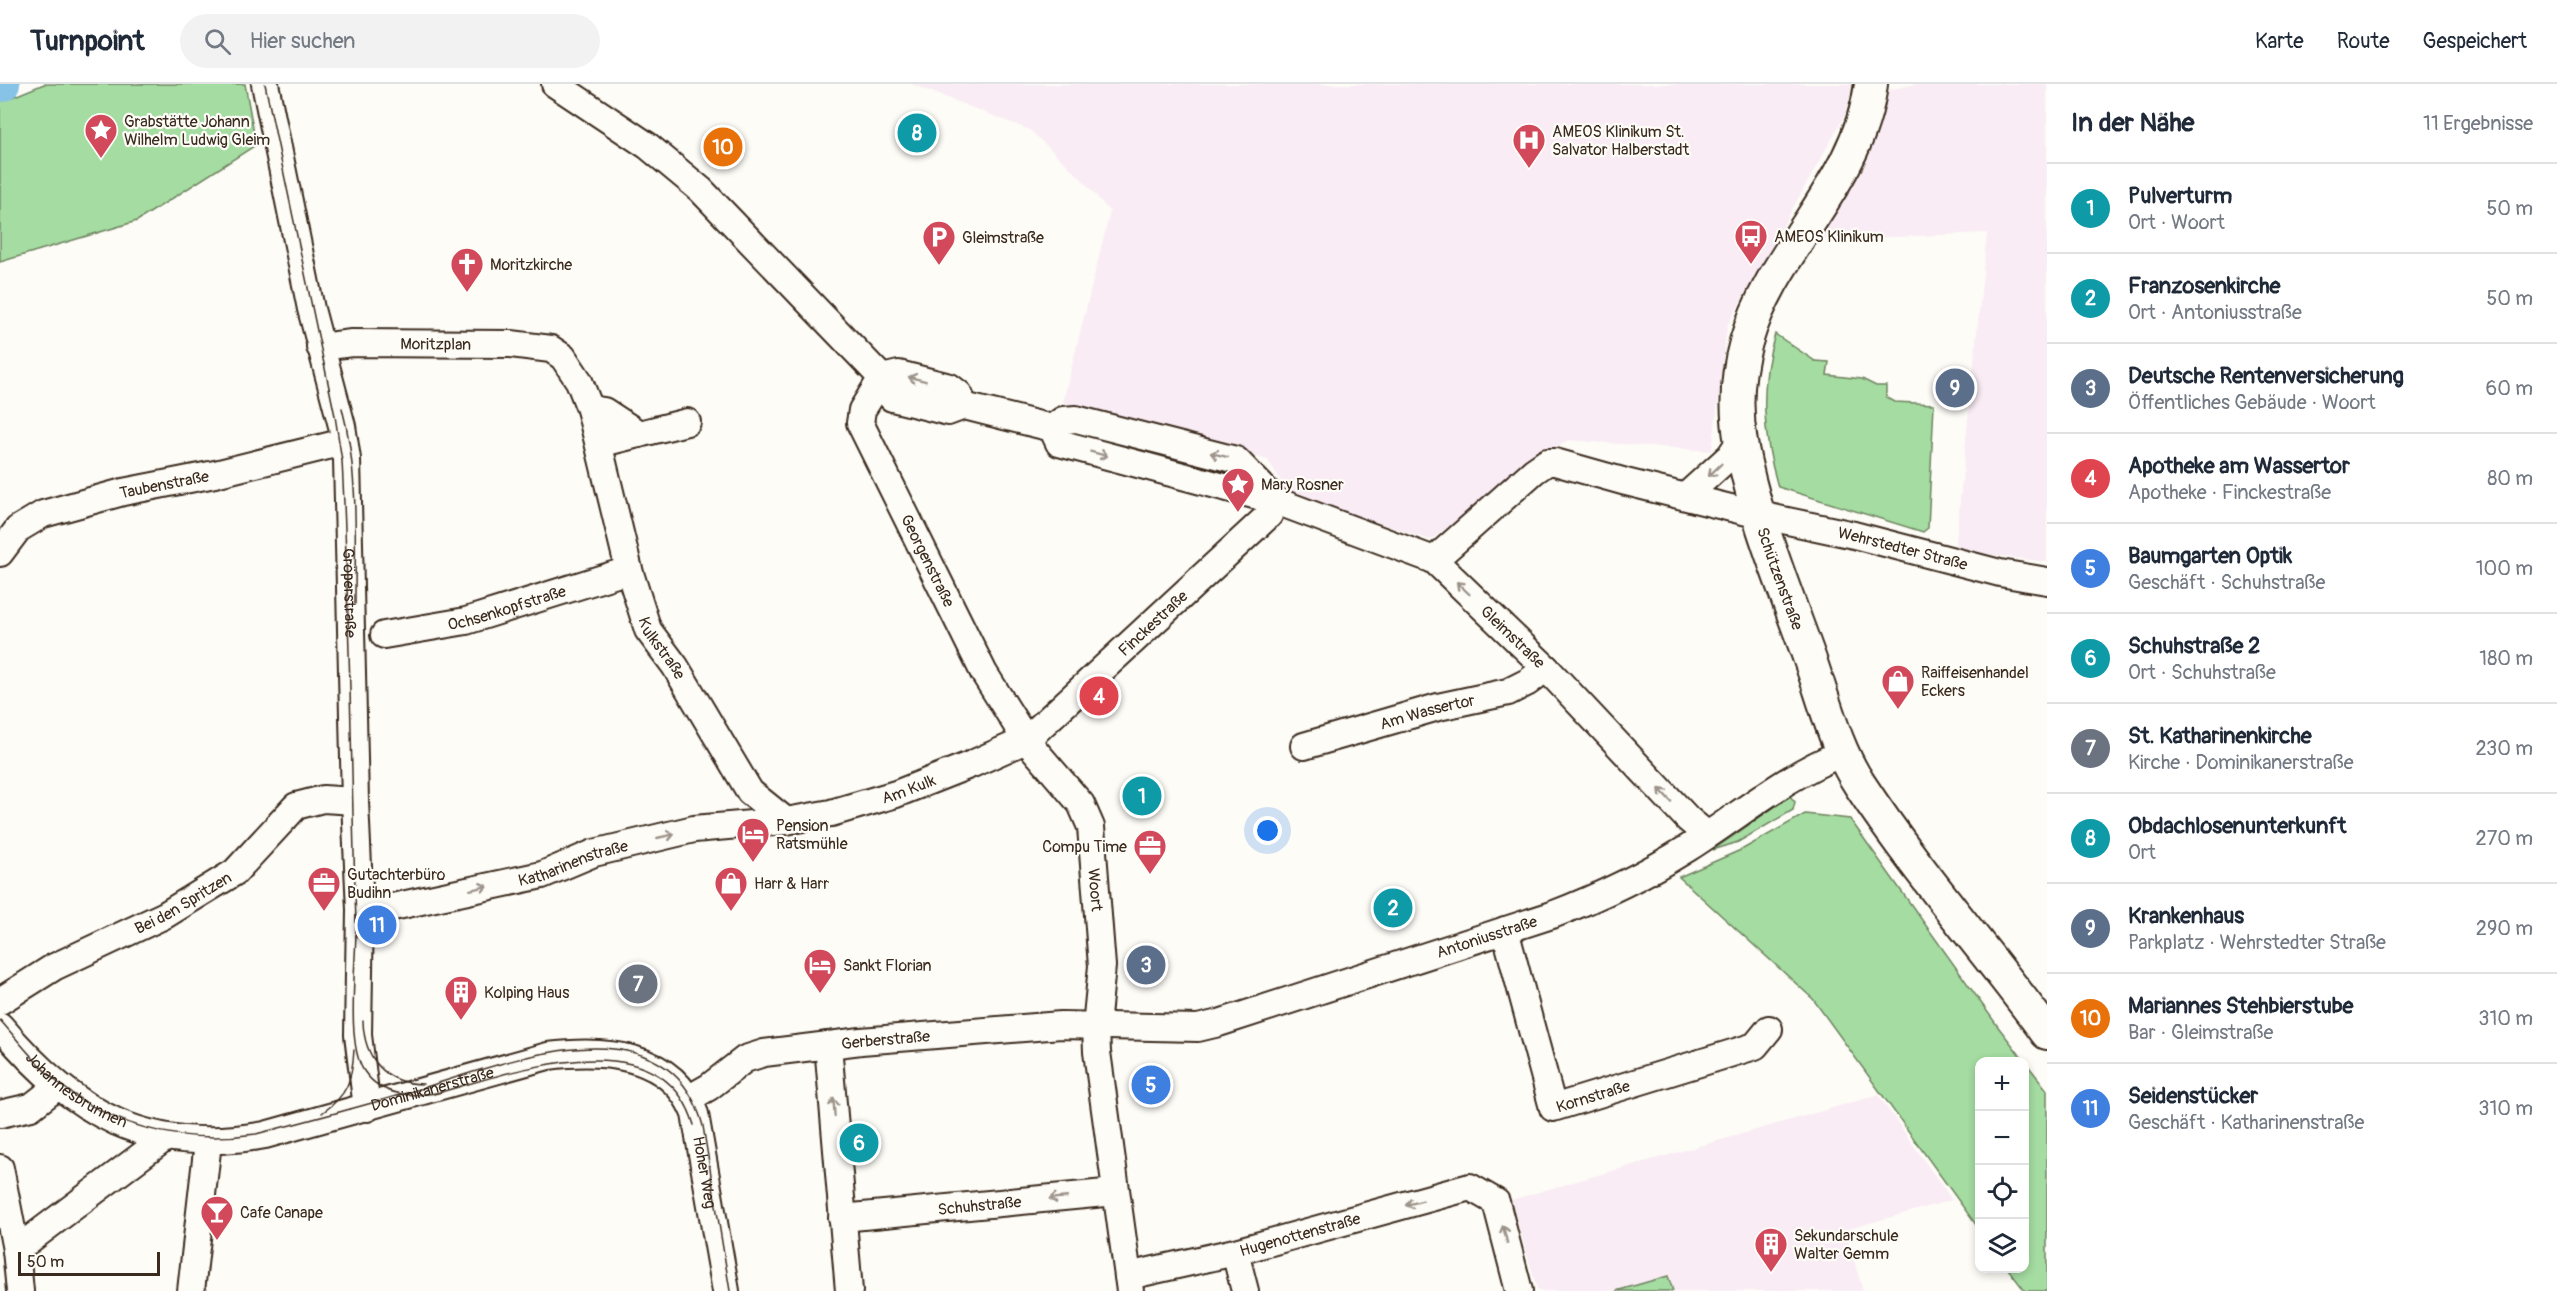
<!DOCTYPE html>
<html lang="de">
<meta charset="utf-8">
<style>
:root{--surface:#fff;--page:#f2f2f3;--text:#1f2937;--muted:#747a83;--line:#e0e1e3;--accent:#b45309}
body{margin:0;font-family:Pangolin,sans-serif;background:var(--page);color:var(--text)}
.controls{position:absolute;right:18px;bottom:18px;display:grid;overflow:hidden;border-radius:12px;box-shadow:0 3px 9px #0003}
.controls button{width:54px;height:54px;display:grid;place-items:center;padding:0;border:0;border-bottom:2px solid var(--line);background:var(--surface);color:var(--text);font:30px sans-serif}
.scale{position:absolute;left:18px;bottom:15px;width:142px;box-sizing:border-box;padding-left:6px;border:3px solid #3b2a1e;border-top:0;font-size:16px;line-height:21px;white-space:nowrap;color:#3b2a1e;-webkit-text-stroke:4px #fdfcf7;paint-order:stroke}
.you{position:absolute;left:1268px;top:747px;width:21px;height:21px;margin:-15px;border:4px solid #fff;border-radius:50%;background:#1a73e8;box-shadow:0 0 0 9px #1a73e833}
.badge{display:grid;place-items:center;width:39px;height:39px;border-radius:50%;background:var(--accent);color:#fff;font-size:20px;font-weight:700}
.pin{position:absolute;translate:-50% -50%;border:3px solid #fff;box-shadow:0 2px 6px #0006}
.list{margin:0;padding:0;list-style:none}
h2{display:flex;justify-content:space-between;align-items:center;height:78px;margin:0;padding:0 24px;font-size:26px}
h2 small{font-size:20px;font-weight:400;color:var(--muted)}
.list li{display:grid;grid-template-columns:39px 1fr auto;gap:18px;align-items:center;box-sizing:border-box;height:90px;padding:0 24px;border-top:2px solid var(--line)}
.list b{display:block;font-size:22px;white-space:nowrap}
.list p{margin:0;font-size:20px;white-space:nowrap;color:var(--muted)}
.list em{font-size:20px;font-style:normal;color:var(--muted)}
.icon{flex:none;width:33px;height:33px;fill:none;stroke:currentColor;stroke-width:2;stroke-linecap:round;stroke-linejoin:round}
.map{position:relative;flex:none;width:2047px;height:1207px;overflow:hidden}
header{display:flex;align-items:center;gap:36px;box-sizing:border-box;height:84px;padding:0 30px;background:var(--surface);border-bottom:2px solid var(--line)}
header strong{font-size:28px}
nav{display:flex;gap:33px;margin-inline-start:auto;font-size:21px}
.search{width:420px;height:54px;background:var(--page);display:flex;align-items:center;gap:15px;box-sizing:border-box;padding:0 21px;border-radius:33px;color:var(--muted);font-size:22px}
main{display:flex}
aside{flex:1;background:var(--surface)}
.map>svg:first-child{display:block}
.built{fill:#f9ecf4}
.green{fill:#a4dca1;stroke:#708360;stroke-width:1.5}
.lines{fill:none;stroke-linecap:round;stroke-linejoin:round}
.river{stroke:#87c3e7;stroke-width:34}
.minor-casing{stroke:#3b2a1e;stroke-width:30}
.major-casing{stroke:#3b2a1e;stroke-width:36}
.minor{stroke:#fdfcf7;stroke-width:26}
.major{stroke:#fdfcf7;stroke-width:32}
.tram{stroke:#3b2a1e;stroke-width:1.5}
.oneway{stroke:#9c938a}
.labels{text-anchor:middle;stroke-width:4.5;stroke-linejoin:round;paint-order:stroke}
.poi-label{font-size:16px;fill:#3b2a1e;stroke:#fdfcf7;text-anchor:start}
.street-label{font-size:16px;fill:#3b2a1e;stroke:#fdfcf7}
</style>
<header>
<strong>Turnpoint</strong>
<div class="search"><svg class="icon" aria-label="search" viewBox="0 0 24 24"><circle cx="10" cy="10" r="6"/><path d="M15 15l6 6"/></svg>Hier suchen</div>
<nav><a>Karte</a><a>Route</a><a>Gespeichert</a></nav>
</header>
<main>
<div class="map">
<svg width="2047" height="1207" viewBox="0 0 2047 1207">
<rect width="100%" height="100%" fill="#fdfcf7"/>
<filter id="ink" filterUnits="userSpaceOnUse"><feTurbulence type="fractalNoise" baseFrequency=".0167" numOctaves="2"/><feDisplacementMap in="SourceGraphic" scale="12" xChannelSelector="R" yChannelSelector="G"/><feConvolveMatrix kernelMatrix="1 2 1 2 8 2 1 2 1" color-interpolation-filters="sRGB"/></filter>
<g filter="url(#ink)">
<g class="built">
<path d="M 911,0 L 1853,0 L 1845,31 L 1727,242 L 1712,367 L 1568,356 L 1430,456 L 1288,409 L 1268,376 L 1063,318 L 1110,128 L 1080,93 L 1030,46 Z"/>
<path d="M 1916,0 L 2047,0 L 2047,478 L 1955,466 L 1987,149 L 1821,156 L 1889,6 Z"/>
<path d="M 1878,1011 L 1952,1116 L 1845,1146 L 1863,1207 L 1538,1207 L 1511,1116 Z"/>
</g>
<g class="green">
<path d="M 44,0 L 245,0 L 256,61 L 137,137 L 0,178 L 0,18 Z"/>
<path d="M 1775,250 L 1815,277 L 1829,278 L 1827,291 L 1862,295 L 1876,302 L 1886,302 L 1886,313 L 1895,318 L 1934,320 L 1928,444 L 1923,448 L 1778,403 C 1763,352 1759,302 1775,250 Z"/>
<path d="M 1790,712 L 1795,718 L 1793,726 L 1738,758 L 1713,766 Z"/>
<path d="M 1805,730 L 1850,735 L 1999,944 L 2047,1006 L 2047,1207 L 2025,1207 L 2008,1185 L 2024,1184 L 2024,978 L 1980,978 L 1979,1145 L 1813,915 L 1679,793 L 1743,765 Z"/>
<path d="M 1668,1192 L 1673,1207 L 1616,1207 Z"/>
</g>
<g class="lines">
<path class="river" d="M 0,1 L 3,0"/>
<defs>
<g id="minor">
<path id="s1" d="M 265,0 L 311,225 L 342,342 L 347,375 L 355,717 L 360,826 L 358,951 L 367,1024"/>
<path id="s2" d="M 555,0 L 648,62 L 701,106 L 882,294 L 862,326 L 860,339 L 984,589 L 1026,656 L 1081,720 L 1091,743 L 1102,882 L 1096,943 L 1097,968 L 1130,1207"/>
<path id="s3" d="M 320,263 L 352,259 L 511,260 L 551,265 L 563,273 L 579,297 L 590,325 L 629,486 L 648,546 L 675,582 L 750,708 L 786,737"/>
<path d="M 964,322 L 959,310 L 950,303 L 899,290 L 882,294 L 892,314 L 948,328 L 964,322 L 1052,344 L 1063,336 L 1076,335 L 1236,376 L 1276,417 L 1059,359 L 1052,344"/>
<path d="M 590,325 L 604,327 L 639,350"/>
<path d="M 599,360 L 687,338"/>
<path d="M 1686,412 L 1730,372 L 1740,357"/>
<path id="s4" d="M 0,469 L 18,445 L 43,430 L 123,408 L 215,390 L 344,358"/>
<path id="s5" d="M 1434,476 L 1534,387 L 1547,378 L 1555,378 L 1626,398 L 1759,431 L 1854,451 L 2000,489 L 2047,497"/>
<path id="s6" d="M 384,551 L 466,537 L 629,486"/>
<path id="s7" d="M 1304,662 L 1438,623 L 1508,608 L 1528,598 L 1546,584"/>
<path id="s8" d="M 360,826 L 388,824 L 542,791 L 594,769 L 694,745 L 786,737 L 831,729 L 896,710 L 972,680 L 1026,656 L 1269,431 L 1276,417 L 1434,476 L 1546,584 L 1688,735 L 1707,751"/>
<path id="s9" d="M 1505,846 L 1553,1024 L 1755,962 L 1769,945"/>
<path id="s10" d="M 0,917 L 54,883 L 165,831 L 235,788 L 296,722 L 323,715 L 355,717"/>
<path id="s11" d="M 0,942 C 75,1031 147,1072 265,1051 L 548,972 C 604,965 672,969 695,1030 L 726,1207"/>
<path d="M 828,961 L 849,1207"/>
<path id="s12" d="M 688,1015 L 709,1003 L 745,975 L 764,969 L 861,957 L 1061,941 L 1198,944 L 1219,939 L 1552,831 C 1599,813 1645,791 1688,764 C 1739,732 1786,691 1843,669"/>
<path d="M 0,1030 L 31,1023 L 58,1002"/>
<path d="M 0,1084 L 16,1166 L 20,1207"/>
<path id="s13" d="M 842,1134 L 1116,1108"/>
<path d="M 16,1166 L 165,1054"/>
<path d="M 1235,1168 L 1245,1207"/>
<path id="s14" d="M 1128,1192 L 1235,1168 L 1470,1103 L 1496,1118 L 1519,1207"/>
<path d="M 191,1207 L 208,1058"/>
</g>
<g id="major">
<path id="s15" d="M 1871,0 C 1859,99 1773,164 1746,258 C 1737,290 1735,325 1741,359 C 1754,432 1784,503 1809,573 C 1824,615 1835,663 1860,701 C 1917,788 1986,866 2047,949"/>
</g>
</defs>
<use href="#minor" class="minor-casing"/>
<use href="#major" class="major-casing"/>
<use href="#minor" class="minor"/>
<use href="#major" class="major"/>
<g class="tram">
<path d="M 265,0 L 335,332 L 342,377 C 350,531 351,685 356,839 C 357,875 345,959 364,987 C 382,1014 414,1013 442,1008"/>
<path d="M 342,324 C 359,388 355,455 355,520"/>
<path id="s16" d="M 0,936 C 15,953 30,972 46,988 C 103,1042 179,1061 256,1050 C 307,1037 359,1023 410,1008 C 497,982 667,908 703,1042 L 730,1207"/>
<path d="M 363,937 C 364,974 385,1000 423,1000"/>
<path d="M 434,1010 C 509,989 662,931 694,1041"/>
<path d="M 322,1029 C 348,1011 352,996 354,966"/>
</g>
</g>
<defs><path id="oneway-shaft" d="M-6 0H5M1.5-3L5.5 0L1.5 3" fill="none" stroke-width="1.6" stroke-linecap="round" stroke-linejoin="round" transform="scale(1.5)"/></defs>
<g class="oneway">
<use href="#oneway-shaft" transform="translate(917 295) rotate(-166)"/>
<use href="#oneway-shaft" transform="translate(1099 370) rotate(15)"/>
<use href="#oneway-shaft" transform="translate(1219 371) rotate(-166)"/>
<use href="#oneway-shaft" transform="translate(1715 386) rotate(136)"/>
<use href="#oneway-shaft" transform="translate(1463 504) rotate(-136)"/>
<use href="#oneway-shaft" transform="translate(1665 711) rotate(-133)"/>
<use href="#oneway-shaft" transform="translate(666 752) rotate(-13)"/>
<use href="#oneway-shaft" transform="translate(479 804) rotate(-12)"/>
<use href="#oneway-shaft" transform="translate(834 1023) rotate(-94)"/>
<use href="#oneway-shaft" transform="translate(1058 1114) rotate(175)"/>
<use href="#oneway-shaft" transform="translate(1414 1119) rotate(165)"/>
<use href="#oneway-shaft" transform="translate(1505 1150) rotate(-104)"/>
</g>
</g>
<defs>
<symbol id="sight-pin" viewBox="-11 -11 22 30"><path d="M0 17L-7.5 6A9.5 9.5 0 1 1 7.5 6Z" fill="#d1495b" stroke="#fdfcf7"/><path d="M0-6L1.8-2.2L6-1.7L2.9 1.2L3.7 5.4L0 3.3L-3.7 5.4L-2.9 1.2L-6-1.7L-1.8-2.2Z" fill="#fff"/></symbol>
<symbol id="hospital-pin" viewBox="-11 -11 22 30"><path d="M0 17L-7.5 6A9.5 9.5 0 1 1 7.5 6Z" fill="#d1495b" stroke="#fdfcf7"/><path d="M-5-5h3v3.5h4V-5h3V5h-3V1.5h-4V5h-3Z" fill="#fff"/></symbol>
<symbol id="bus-pin" viewBox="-11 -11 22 30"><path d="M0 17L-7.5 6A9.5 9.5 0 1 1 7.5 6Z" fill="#d1495b" stroke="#fdfcf7"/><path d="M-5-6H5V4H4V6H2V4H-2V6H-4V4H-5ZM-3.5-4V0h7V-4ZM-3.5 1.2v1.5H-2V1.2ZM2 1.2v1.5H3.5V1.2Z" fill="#fff"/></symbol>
<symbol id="parking-pin" viewBox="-11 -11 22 30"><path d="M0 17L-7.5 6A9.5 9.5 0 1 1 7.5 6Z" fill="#d1495b" stroke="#fdfcf7"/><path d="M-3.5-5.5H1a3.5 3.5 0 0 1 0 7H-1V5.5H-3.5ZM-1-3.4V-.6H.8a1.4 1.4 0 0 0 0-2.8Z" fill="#fff"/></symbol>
<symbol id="church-pin" viewBox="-11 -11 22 30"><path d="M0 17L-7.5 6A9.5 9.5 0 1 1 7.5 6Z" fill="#d1495b" stroke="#fdfcf7"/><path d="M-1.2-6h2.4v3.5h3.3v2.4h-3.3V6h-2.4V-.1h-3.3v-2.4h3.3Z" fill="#fff"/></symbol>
<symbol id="shop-pin" viewBox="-11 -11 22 30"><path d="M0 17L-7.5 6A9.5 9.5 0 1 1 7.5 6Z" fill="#d1495b" stroke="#fdfcf7"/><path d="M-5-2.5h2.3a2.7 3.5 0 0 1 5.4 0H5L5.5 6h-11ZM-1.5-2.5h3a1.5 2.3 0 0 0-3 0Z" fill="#fff"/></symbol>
<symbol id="hotel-pin" viewBox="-11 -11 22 30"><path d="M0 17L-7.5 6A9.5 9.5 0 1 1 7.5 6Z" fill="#d1495b" stroke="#fdfcf7"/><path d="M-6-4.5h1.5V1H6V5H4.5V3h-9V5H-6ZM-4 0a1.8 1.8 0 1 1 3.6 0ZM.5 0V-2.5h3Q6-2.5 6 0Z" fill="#fff"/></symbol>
<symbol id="office-pin" viewBox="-11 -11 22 30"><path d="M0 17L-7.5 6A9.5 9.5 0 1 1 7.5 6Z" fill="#d1495b" stroke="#fdfcf7"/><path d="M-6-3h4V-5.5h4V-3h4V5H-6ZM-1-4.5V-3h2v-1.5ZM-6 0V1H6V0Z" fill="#fff"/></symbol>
<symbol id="building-pin" viewBox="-11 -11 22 30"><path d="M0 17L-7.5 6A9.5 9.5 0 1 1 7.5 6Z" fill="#d1495b" stroke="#fdfcf7"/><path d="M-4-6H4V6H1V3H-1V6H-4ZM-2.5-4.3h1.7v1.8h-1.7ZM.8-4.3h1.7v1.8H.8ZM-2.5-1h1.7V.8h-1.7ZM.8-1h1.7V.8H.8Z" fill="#fff"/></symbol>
<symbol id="bar-pin" viewBox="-11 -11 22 30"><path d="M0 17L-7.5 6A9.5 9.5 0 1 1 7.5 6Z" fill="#d1495b" stroke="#fdfcf7"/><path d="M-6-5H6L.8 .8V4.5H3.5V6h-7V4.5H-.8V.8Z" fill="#fff"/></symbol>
</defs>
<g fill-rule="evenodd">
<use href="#sight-pin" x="82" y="27" width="38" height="52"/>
<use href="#hospital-pin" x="1510" y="37" width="38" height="52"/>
<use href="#bus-pin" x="1732" y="133" width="38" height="52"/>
<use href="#parking-pin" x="920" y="134" width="38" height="52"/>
<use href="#church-pin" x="448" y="161" width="38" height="52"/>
<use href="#sight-pin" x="1219" y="381" width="38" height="52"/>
<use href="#shop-pin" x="1879" y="578" width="38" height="52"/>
<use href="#hotel-pin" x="734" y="731" width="38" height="52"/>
<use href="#office-pin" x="1131" y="743" width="38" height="52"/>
<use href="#office-pin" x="305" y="780" width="38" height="52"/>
<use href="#shop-pin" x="712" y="780" width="38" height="52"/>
<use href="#hotel-pin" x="801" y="862" width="38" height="52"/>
<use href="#building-pin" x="442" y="889" width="38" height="52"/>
<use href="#bar-pin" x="198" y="1109" width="38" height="52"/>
<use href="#building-pin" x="1752" y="1141" width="38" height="52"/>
</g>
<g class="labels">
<g class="poi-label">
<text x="124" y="43">Grabstätte Johann<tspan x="124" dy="18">Wilhelm Ludwig Gleim</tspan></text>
<text x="1552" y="53">AMEOS Klinikum St.<tspan x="1552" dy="18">Salvator Halberstadt</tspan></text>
<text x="1774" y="158">AMEOS Klinikum</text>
<text x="962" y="159">Gleimstraße</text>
<text x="490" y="186">Moritzkirche</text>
<text x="1261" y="406">Mary Rosner</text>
<text x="1921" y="594">Raiffeisenhandel<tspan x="1921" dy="18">Eckers</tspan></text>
<text x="776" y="747">Pension<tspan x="776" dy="18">Ratsmühle</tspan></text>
<text x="1127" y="768" text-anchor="end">Compu Time</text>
<text x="347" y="796">Gutachterbüro<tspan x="347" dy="18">Budihn</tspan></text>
<text x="754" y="805">Harr &amp; Harr</text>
<text x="843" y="887">Sankt Florian</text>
<text x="484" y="914">Kolping Haus</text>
<text x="240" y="1134">Cafe Canape</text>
<text x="1794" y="1157">Sekundarschule<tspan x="1794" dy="18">Walter Gemm</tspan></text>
</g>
<g class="street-label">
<text dy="6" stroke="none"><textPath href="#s3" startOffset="116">Moritzplan</textPath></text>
<text dy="6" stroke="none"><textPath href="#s4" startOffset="184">Taubenstraße</textPath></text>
<text dy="6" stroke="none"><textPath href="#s5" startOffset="516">Wehrstedter Straße</textPath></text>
<text dy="6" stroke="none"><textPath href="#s2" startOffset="646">Georgenstraße</textPath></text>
<text dy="6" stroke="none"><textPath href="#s15" startOffset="532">Schützenstraße</textPath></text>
<text dy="6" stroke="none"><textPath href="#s1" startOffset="518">Gröperstraße</textPath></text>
<text dy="6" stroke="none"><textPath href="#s6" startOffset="126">Ochsenkopfstraße</textPath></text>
<text dy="6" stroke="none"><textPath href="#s8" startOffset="864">Finckestraße</textPath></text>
<text dy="6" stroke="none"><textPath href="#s8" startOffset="1317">Gleimstraße</textPath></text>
<text dy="6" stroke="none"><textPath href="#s3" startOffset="556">Kulkstraße</textPath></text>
<text dy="6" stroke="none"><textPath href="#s7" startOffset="128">Am Wassertor</textPath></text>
<text dy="6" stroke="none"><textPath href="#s8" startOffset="564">Am Kulk</textPath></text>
<text dy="6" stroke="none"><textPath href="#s8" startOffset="219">Katharinenstraße</textPath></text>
<text dy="6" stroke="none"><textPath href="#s2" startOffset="1023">Woort</textPath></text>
<text dy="6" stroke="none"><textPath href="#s10" startOffset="208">Bei den Spritzen</textPath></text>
<text dy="6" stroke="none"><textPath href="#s12" startOffset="828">Antoniusstraße</textPath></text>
<text dy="6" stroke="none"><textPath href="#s12" startOffset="212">Gerberstraße</textPath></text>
<text dy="6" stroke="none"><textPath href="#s11" startOffset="477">Dominikanerstraße</textPath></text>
<text dy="6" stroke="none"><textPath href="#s16" startOffset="105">Johannesbrunnen</textPath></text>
<text dy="6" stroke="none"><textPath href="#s9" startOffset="226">Kornstraße</textPath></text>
<text dy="6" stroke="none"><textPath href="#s11" startOffset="828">Hoher Weg</textPath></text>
<text dy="6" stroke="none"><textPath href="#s13" startOffset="138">Schuhstraße</textPath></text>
<text dy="6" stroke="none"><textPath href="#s14" startOffset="177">Hugenottenstraße</textPath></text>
</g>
</g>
</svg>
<div class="controls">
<button>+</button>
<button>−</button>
<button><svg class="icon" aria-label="locate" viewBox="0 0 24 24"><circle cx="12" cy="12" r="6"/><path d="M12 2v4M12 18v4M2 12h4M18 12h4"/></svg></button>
<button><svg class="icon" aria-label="layers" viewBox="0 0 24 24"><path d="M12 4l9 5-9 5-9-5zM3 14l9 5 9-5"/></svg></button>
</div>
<div class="scale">50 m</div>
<div class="you"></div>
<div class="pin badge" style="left:1142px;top:712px;background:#0f9aa8">1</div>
<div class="pin badge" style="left:1393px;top:824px;background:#0f9aa8">2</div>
<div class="pin badge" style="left:1146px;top:881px;background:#5c6f8a">3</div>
<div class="pin badge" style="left:1099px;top:612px;background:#e0444e">4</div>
<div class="pin badge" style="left:1151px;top:1001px;background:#3f7fe0">5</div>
<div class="pin badge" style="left:859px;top:1059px;background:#0f9aa8">6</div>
<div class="pin badge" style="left:638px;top:900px;background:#6b7280">7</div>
<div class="pin badge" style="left:917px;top:49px;background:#0f9aa8">8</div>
<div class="pin badge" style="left:1955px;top:304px;background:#5c6f8a">9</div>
<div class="pin badge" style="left:723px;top:63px;background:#e8710a">10</div>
<div class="pin badge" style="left:377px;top:841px;background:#3f7fe0">11</div>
</div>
<aside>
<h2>In der Nähe<small>11 Ergebnisse</small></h2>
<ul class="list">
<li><span class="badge" style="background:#0f9aa8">1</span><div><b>Pulverturm</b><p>Ort · Woort</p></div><em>50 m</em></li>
<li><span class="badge" style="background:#0f9aa8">2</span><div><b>Franzosenkirche</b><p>Ort · Antoniusstraße</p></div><em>50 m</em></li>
<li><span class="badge" style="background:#5c6f8a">3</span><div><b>Deutsche Rentenversicherung</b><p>Öffentliches Gebäude · Woort</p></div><em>60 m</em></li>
<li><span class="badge" style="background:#e0444e">4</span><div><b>Apotheke am Wassertor</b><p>Apotheke · Finckestraße</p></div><em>80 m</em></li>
<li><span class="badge" style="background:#3f7fe0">5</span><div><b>Baumgarten Optik</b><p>Geschäft · Schuhstraße</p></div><em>100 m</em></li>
<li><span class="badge" style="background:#0f9aa8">6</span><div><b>Schuhstraße 2</b><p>Ort · Schuhstraße</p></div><em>180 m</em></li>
<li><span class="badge" style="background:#6b7280">7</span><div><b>St. Katharinenkirche</b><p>Kirche · Dominikanerstraße</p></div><em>230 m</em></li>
<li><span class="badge" style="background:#0f9aa8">8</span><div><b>Obdachlosenunterkunft</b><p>Ort</p></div><em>270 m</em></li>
<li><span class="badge" style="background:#5c6f8a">9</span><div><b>Krankenhaus</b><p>Parkplatz · Wehrstedter Straße</p></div><em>290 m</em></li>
<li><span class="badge" style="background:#e8710a">10</span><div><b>Mariannes Stehbierstube</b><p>Bar · Gleimstraße</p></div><em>310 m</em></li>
<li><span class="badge" style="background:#3f7fe0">11</span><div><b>Seidenstücker</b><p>Geschäft · Katharinenstraße</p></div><em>310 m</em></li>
</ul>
</aside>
</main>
